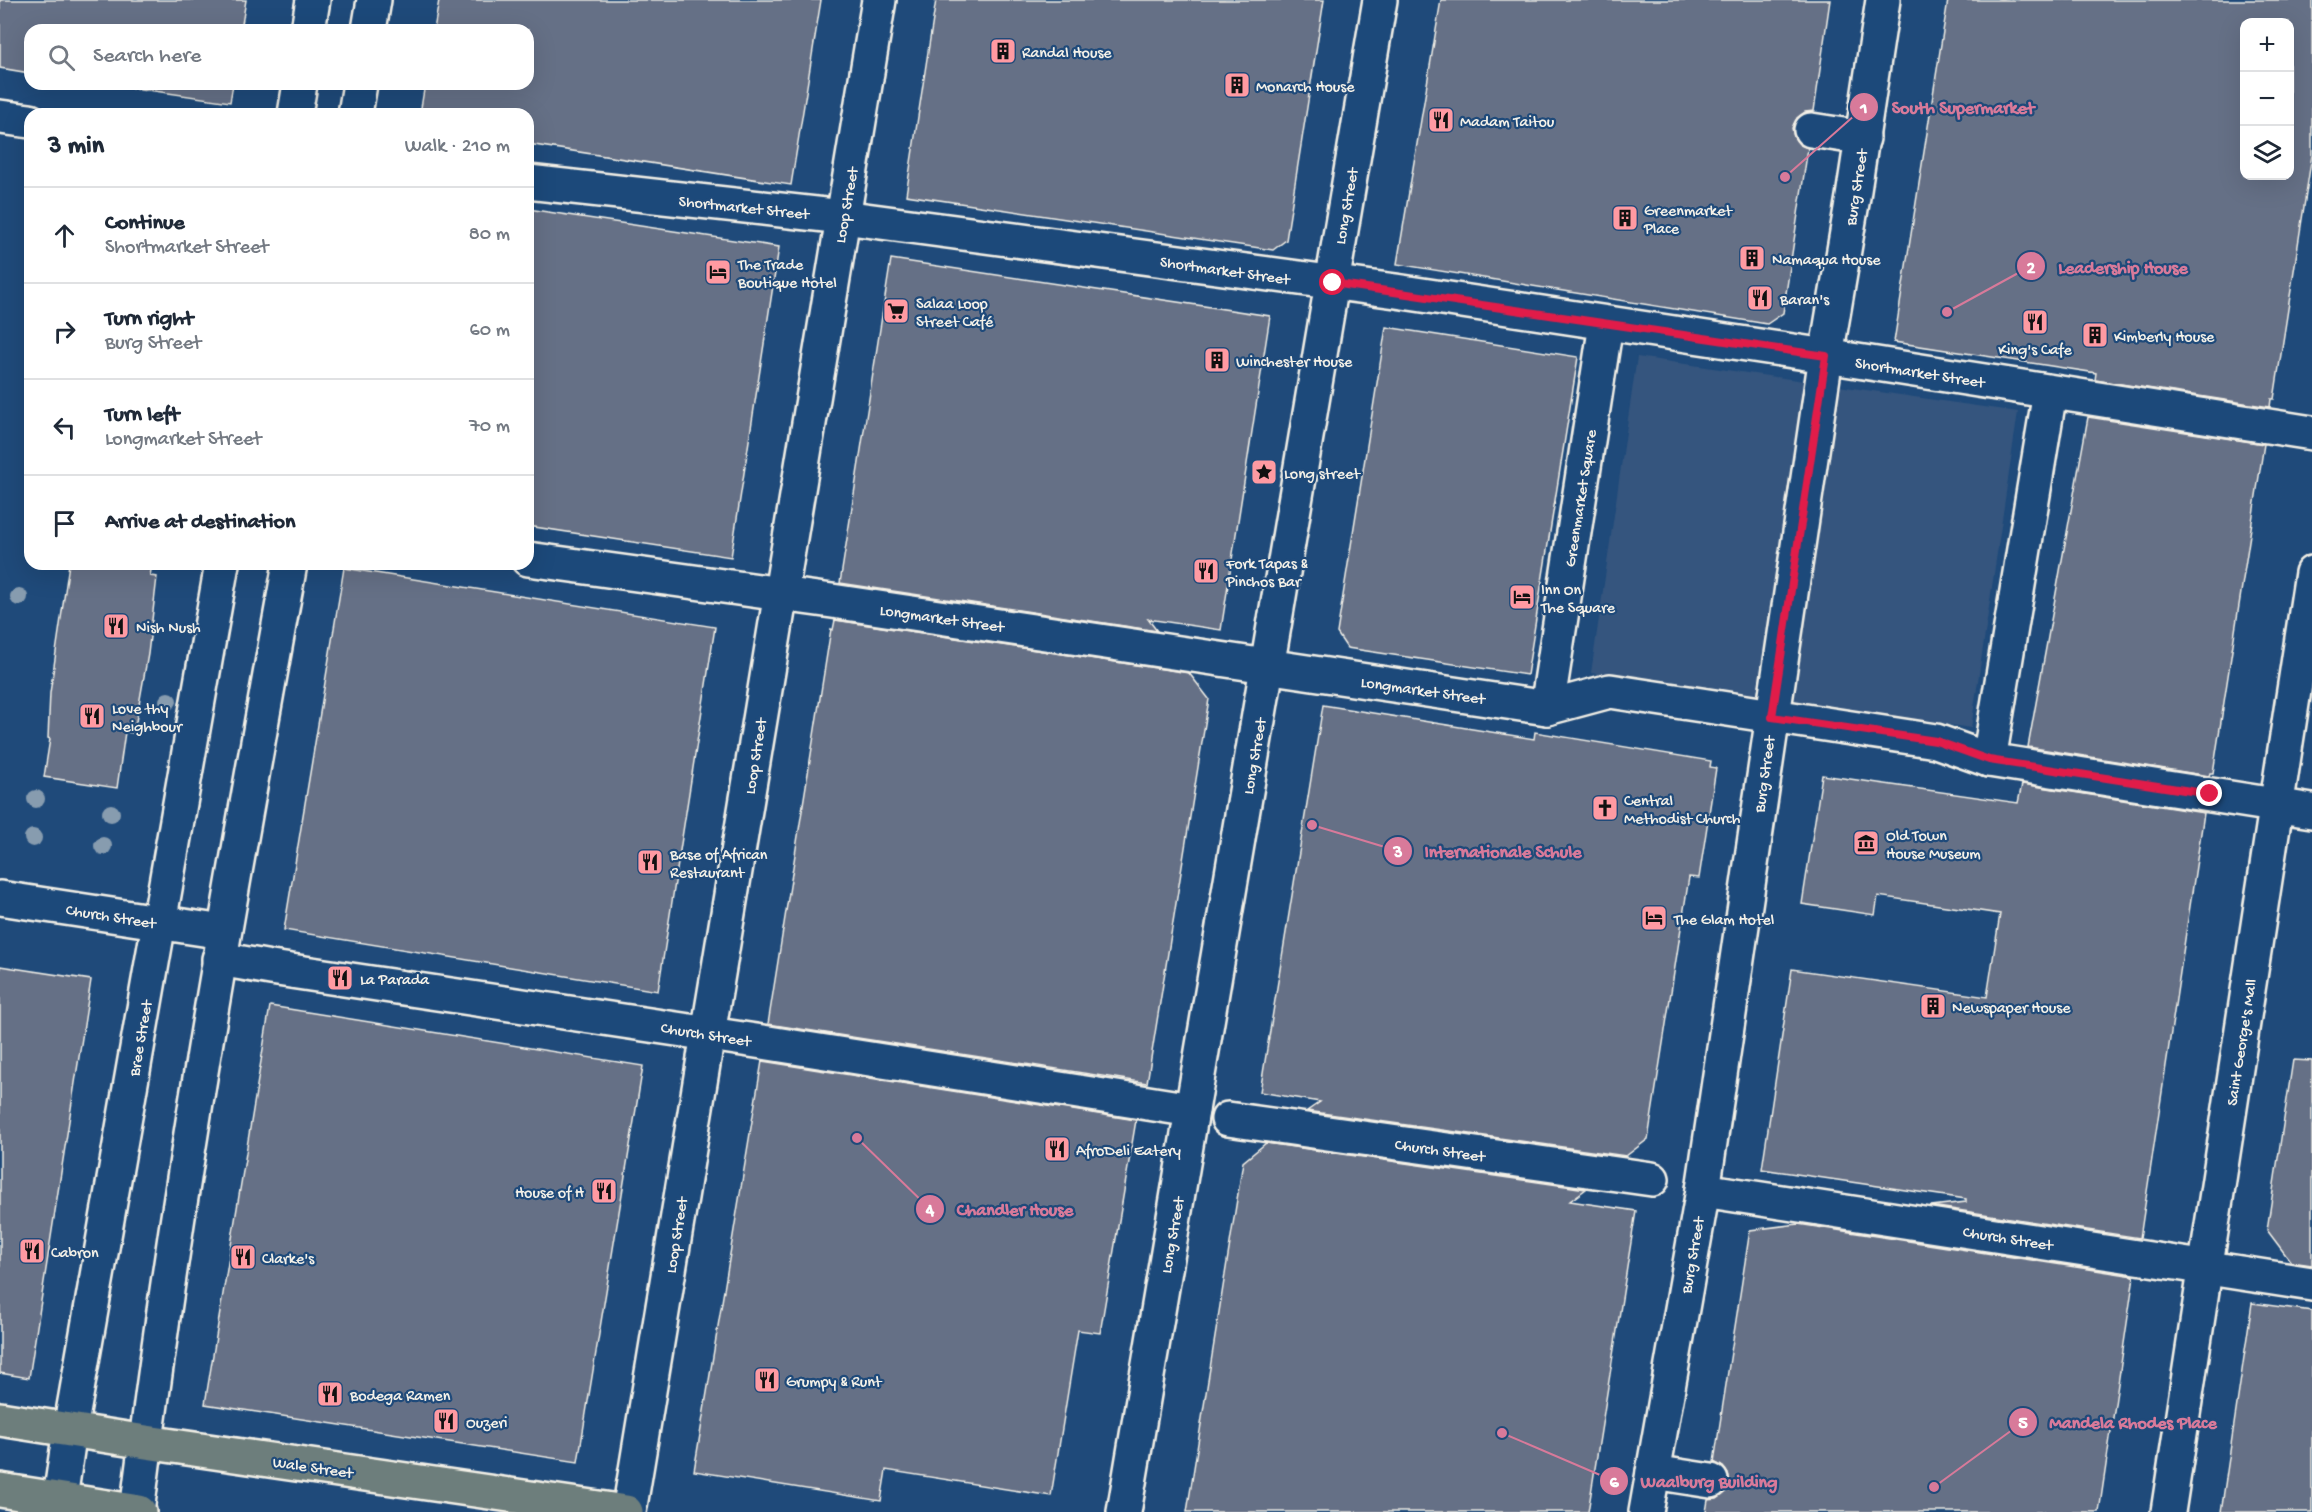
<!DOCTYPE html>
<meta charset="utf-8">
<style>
:root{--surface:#fff;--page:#f2f2f3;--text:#1f2937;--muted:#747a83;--line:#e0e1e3}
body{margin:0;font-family:"Gochi Hand",sans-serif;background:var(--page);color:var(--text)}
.controls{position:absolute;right:18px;top:18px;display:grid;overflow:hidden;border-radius:12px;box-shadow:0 6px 24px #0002}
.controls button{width:54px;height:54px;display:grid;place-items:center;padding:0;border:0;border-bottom:2px solid var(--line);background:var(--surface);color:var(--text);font:30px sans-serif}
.stop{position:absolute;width:18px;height:18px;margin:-14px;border:4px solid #e11d48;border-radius:50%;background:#fff}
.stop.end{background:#e11d48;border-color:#fff;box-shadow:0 2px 6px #0008}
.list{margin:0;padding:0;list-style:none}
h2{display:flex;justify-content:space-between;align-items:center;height:78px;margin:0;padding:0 24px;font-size:26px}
h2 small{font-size:20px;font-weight:400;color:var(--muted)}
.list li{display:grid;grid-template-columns:39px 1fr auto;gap:18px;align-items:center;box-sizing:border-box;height:96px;padding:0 24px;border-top:2px solid var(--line)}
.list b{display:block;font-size:22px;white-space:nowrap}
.list p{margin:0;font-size:20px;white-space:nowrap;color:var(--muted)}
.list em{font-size:20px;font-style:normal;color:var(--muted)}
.icon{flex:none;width:33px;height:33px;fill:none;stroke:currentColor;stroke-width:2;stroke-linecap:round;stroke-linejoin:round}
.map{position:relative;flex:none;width:2312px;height:1512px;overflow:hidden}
.search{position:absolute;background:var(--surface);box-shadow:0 6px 24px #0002;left:24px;top:24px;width:510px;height:66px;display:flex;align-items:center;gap:15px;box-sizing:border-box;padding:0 21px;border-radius:18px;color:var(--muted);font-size:22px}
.panel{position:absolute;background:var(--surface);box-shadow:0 6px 24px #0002;left:24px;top:108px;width:510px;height:462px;border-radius:18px}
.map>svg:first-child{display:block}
.built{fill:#34557e}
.building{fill:#656f86;stroke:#f4f1e8;stroke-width:1.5;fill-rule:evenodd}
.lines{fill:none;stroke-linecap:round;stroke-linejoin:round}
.minor-casing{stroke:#f4f1e8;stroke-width:38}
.major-casing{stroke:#f4f1e8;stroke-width:38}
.minor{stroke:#1f4a7a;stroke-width:33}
.major{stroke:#6d7e7c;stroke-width:33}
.tree{fill:#879caf}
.route{stroke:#e11d48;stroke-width:8}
.labels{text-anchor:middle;stroke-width:4.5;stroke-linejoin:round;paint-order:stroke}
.poi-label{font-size:16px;fill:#f4f1e8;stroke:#1f4a7a;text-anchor:start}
.street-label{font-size:16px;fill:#f4f1e8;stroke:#1f4a7a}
.leader{fill:none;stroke:#d87a9a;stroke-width:2}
.callout-dot{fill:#d87a9a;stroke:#1f4a7a;stroke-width:2}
.mark-label{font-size:18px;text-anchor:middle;font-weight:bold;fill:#fff}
.callout-label{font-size:18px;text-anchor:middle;font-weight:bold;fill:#d87a9a;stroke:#1f4a7a;stroke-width:4.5;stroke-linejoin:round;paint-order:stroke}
</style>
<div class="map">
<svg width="2312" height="1512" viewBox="0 0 2312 1512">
<rect width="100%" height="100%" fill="#1f4a7a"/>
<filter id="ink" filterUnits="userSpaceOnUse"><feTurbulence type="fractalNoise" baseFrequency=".0167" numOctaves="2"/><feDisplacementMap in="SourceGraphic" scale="12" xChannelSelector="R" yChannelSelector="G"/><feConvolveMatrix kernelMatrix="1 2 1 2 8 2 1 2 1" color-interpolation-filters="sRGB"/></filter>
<g filter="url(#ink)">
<path class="built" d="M 1637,357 L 2018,412 L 1971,728 L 1591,673 Z"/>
<g class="building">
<path d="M 0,0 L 246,0 L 241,30 L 30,30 L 30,73 L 0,68 Z"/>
<path d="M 439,0 L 821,0 L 791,185 L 528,144 L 528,114 L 420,114 L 425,84 L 528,84 L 528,30 L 434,30 Z"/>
<path d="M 936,0 L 1324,0 L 1286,240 L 1273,250 L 906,195 Z"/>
<path d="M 1441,0 L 1830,0 L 1814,111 L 1805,112 L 1797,118 L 1792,128 L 1794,137 L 1799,144 L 1808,148 L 1783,313 L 1767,324 L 1397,264 Z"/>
<path d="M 1948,0 L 2312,0 L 2312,155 L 2274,399 L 2271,399 L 2270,407 L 2095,380 L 2096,373 L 1894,342 ZM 2244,22 L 2289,22 L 2289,176 L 2244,176 Z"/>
<path d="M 106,84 L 233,84 L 230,102 Z"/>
<path d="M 528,209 L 779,247 L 731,557 L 528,526 Z"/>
<path d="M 891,259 L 1270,316 L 1221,630 L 1148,619 L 1157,631 L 840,583 Z"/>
<path d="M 1386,327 L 1578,357 L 1527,675 L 1347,648 L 1337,633 Z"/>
<path d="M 2088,417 L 2264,444 L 2213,773 L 2210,773 L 2209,776 L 2028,747 Z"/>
<path d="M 69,564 L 152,564 L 150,576 L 157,577 L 148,654 L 134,733 L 125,732 L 117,788 L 44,777 L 50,739 L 48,738 L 50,693 Z"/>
<path d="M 344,568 L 715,627 L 658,991 L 284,930 Z"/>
<path d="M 835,620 L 1189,673 L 1209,699 L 1147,1083 L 768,1024 L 831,629 L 833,630 Z"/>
<path d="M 1323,705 L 1534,739 L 1535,732 L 1711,761 L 1710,767 L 1716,768 L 1699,878 L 1689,877 L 1648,1139 L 1626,1156 L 1307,1111 L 1320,1102 L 1260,1092 Z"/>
<path d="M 1822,775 L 2018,803 L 2022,784 L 2204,813 L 2140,1238 L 1931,1206 L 1966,1202 L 1966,1199 L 1762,1169 L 1792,969 L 1987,997 L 2000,914 L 1878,896 L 1875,915 L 1802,904 Z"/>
<path d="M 0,966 L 91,980 L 29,1378 L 0,1373 Z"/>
<path d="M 270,1006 L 643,1066 L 578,1462 L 205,1404 Z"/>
<path d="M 2293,1060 L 2312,1061 L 2312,1265 L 2291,1262 L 2267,1230 Z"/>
<path d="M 762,1061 L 1136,1120 L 1100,1333 L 1078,1330 L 1051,1496 L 886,1470 L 881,1501 L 694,1471 Z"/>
<path d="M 1266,1143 L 1586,1189 L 1570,1201 L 1636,1211 L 1588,1512 L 1187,1512 L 1243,1162 Z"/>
<path d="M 1798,1224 L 2134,1276 L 2099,1512 L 1706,1512 L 1708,1500 L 1717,1499 L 1725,1493 L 1730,1483 L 1728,1474 L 1723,1467 L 1714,1462 L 1750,1230 Z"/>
<path d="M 2252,1303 L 2312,1311 L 2312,1512 L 2221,1512 Z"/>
</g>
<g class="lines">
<defs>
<g id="minor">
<path d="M 308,30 L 313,0"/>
<path d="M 369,30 L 374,0"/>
<path d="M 295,114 L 300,84"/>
<path d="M 355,114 L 360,84"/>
<path d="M 0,117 L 30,121"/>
<path d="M 1811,130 L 1863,138"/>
<path d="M 528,182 L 843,217 L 1396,291 L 1826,356 L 2312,433"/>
<path d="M 528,559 L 832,601 L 1547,708 L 1610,691 L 1936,741 L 1989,760 L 2312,811"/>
<path d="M 1547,708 L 1606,324"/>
<path d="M 1989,760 L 2050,392"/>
<path d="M 0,898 L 223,932"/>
<path d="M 219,959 L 271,968 L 756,1041 L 1192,1110"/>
<path d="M 1228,1119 L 1652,1179"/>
<path d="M 1703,1190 L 2312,1284"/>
<path d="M 1653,1472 L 1711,1481"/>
<path d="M 58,1512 L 70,1430 L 222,564"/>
<path d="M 137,1512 C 176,1194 233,879 290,564"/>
<path d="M 629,1512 L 879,0"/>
<path d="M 1124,1512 L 1380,0"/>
<path d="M 1646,1512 L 1703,1190 L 1826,356 L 1853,197 L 1883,0"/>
<path d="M 2168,1512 L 2312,573"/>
</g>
<g id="major">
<path d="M 0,1419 L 146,1442 L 626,1512"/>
<path d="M 0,1490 L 139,1512"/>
</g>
</defs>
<use href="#minor" class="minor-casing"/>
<use href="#major" class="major-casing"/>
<use href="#minor" class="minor"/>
<use href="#major" class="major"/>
</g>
<g class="tree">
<circle cx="19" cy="597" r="9"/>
<circle cx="168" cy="701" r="9"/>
<circle cx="36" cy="799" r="9"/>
<circle cx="111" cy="813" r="9"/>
<circle cx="33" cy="838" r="9"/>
<circle cx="103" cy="846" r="9"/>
</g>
</g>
<g class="lines" filter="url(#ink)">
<path class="route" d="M 1333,283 L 1826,356 L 1772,717 L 1936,741 L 1989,760 L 2210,794"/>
</g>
<defs>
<symbol id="building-square" viewBox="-11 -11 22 22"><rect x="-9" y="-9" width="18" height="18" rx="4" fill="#ff9aa2" stroke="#1f4a7a"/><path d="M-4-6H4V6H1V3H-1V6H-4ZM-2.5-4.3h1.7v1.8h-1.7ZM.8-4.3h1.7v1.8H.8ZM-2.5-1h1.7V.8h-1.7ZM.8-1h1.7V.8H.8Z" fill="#111"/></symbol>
<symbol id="restaurant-square" viewBox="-11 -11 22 22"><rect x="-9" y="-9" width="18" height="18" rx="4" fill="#ff9aa2" stroke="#1f4a7a"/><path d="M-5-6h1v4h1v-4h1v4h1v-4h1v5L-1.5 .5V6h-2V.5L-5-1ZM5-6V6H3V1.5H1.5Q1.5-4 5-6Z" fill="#111"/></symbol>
<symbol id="hotel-square" viewBox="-11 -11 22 22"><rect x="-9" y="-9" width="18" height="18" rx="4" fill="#ff9aa2" stroke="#1f4a7a"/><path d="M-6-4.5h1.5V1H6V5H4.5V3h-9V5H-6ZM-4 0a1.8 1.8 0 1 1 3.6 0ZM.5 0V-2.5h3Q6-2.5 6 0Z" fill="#111"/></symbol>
<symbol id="supermarket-square" viewBox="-11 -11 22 22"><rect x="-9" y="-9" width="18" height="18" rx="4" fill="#ff9aa2" stroke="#1f4a7a"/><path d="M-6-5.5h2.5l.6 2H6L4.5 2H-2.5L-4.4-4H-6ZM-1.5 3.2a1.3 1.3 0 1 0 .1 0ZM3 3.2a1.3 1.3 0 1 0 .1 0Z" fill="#111"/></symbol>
<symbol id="sight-square" viewBox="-11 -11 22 22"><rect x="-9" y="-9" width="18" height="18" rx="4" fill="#ff9aa2" stroke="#1f4a7a"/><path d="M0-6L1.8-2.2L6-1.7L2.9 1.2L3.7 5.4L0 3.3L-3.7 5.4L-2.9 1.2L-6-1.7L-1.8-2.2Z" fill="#111"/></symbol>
<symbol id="church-square" viewBox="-11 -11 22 22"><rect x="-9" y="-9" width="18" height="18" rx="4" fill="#ff9aa2" stroke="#1f4a7a"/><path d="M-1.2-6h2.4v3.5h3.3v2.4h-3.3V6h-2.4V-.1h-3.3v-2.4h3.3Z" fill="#111"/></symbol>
<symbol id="museum-square" viewBox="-11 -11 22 22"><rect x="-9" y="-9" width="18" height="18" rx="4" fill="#ff9aa2" stroke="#1f4a7a"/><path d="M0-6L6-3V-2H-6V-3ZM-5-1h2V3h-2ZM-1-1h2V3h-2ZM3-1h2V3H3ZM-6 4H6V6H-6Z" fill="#111"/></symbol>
</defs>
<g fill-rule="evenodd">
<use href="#building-square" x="988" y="36" width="30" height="30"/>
<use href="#building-square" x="1222" y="70" width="30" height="30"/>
<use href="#restaurant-square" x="1426" y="105" width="30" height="30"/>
<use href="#building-square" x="1610" y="203" width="30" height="30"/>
<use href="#building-square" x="1737" y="243" width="30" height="30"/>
<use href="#hotel-square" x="703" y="257" width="30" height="30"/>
<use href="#restaurant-square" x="1745" y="283" width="30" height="30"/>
<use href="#supermarket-square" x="881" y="296" width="30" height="30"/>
<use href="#restaurant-square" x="2020" y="307" width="30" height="30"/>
<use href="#building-square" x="2080" y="320" width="30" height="30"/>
<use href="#building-square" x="1202" y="345" width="30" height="30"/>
<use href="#sight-square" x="1249" y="457" width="30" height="30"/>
<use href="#restaurant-square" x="1191" y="556" width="30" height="30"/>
<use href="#hotel-square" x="1507" y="582" width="30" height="30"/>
<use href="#restaurant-square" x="101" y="611" width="30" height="30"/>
<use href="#restaurant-square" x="77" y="701" width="30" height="30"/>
<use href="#church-square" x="1590" y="793" width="30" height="30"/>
<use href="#museum-square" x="1851" y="828" width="30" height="30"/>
<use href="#restaurant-square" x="635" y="847" width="30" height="30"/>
<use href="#hotel-square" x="1639" y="903" width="30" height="30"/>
<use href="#restaurant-square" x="325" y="963" width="30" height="30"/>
<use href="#building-square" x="1918" y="991" width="30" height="30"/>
<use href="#restaurant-square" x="1042" y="1134" width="30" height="30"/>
<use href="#restaurant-square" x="589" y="1176" width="30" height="30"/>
<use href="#restaurant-square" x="17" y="1236" width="30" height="30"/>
<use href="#restaurant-square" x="228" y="1242" width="30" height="30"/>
<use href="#restaurant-square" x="752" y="1365" width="30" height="30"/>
<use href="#restaurant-square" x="315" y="1379" width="30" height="30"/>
<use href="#restaurant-square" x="431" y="1406" width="30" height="30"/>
</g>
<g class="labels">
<g class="poi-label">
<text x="1022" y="57">Randal House</text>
<text x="1256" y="91">Monarch House</text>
<text x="1460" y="126">Madam Taitou</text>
<text x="1644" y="215">Greenmarket<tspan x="1644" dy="18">Place</tspan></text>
<text x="1772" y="264">Namaqua House</text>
<text x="738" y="269">The Trade<tspan x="738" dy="18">Boutique Hotel</tspan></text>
<text x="1780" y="304">Baran's</text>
<text x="916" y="308">Salaa Loop<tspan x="916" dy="18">Street Café</tspan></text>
<text x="2114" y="341">Kimberly House</text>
<text x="2035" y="354" text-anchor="middle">King's Cafe</text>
<text x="1236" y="366">Winchester House</text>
<text x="1284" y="478">Long street</text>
<text x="1226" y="568">Fork Tapas &amp;<tspan x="1226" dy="18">Pinchos Bar</tspan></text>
<text x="1541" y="594">Inn On<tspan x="1541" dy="18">The Square</tspan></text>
<text x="136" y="632">Nish Nush</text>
<text x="112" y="713">Love thy<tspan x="112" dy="18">Neighbour</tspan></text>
<text x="1624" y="805">Central<tspan x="1624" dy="18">Methodist Church</tspan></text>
<text x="1886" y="840">Old Town<tspan x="1886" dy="18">House Museum</tspan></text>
<text x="670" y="859">Base of African<tspan x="670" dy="18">Restaurant</tspan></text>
<text x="1674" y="924">The Glam Hotel</text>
<text x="360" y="984">La Parada</text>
<text x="1952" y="1012">Newspaper House</text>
<text x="1076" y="1155">AfroDeli Eatery</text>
<text x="584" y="1197" text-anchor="end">House of H</text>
<text x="51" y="1257">Cabron</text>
<text x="262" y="1263">Clarke's</text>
<text x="786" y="1386">Grumpy &amp; Runt</text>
<text x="350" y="1400">Bodega Ramen</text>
<text x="466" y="1427">Ouzeri</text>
</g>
<g class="street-label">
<text transform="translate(1855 187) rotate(-81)" y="6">Burg Street</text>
<text transform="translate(845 205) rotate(-80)" y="6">Loop Street</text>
<text transform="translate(744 206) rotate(6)" y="6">Shortmarket Street</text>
<text transform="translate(1345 206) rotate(-80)" y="6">Long Street</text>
<text transform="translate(1225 269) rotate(8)" y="6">Shortmarket Street</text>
<text transform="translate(1920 371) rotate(9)" y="6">Shortmarket Street</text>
<text transform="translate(1579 498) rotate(-81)" y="6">Greenmarket Square</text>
<text transform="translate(942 617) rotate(8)" y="6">Longmarket Street</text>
<text transform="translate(1423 689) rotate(8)" y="6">Longmarket Street</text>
<text transform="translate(754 756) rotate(-81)" y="6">Loop Street</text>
<text transform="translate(1253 756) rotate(-80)" y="6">Long Street</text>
<text transform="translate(1763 774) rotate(-82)" y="6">Burg Street</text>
<text transform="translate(111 915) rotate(9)" y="6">Church Street</text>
<text transform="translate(706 1033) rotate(9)" y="6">Church Street</text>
<text transform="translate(139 1038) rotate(-80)" y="6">Bree Street</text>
<text transform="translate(2240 1042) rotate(-81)" y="6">Saint George's Mall</text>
<text transform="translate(1440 1149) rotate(8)" y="6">Church Street</text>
<text transform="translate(675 1235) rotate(-81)" y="6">Loop Street</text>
<text transform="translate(1171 1235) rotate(-80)" y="6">Long Street</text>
<text transform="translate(2008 1237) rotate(9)" y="6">Church Street</text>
<text transform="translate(1691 1255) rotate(-80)" y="6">Burg Street</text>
<text transform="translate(313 1466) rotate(8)" y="6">Wale Street</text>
</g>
</g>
<path class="leader" d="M1785 177L1864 107M1947 312L2031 266M1312 825L1398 851M857 1138L930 1209M1934 1487L2023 1422M1502 1433L1614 1481"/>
<g class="callout-dot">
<circle cx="1785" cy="177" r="6"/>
<circle cx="1947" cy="312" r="6"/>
<circle cx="1312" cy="825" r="6"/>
<circle cx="857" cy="1138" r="6"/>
<circle cx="1934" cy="1487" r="6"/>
<circle cx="1502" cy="1433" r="6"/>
<circle cx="1864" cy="107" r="15"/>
<circle cx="2031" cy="266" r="15"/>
<circle cx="1398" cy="851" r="15"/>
<circle cx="930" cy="1209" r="15"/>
<circle cx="2023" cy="1422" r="15"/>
<circle cx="1614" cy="1481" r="15"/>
</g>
<g class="mark-label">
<text x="1864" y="113">1</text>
<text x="2031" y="273">2</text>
<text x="1398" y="857">3</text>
<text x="930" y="1215">4</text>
<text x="2023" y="1428">5</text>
<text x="1614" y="1487">6</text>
</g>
<g class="callout-label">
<text x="1963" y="113">South Supermarket</text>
<text x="2123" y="273">Leadership House</text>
<text x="1503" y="857">Internationale Schule</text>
<text x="1015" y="1215">Chandler House</text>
<text x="2133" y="1428">Mandela Rhodes Place</text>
<text x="1709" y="1487">Waalburg Building</text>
</g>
</svg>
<div class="controls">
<button>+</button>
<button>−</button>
<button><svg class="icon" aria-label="layers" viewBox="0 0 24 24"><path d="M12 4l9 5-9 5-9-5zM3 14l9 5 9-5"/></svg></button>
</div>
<div class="stop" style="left:1333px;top:283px"></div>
<div class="stop end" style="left:2210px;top:794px"></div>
<div class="search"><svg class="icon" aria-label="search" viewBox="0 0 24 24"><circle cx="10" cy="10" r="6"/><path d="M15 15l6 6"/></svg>Search here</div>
<section class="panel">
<h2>3 min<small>Walk · 210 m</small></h2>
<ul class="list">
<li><svg class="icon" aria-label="ahead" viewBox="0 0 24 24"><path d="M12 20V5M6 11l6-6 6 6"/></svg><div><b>Continue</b><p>Shortmarket Street</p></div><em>80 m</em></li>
<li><svg class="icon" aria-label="right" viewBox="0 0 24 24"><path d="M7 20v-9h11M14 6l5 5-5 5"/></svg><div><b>Turn right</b><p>Burg Street</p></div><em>60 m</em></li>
<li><svg class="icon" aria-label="left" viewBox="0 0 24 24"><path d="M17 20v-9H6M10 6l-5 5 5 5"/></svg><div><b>Turn left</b><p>Longmarket Street</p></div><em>70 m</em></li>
<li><svg class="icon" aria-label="arrive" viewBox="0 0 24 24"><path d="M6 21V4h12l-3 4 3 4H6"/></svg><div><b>Arrive at destination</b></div></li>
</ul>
</section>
</div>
